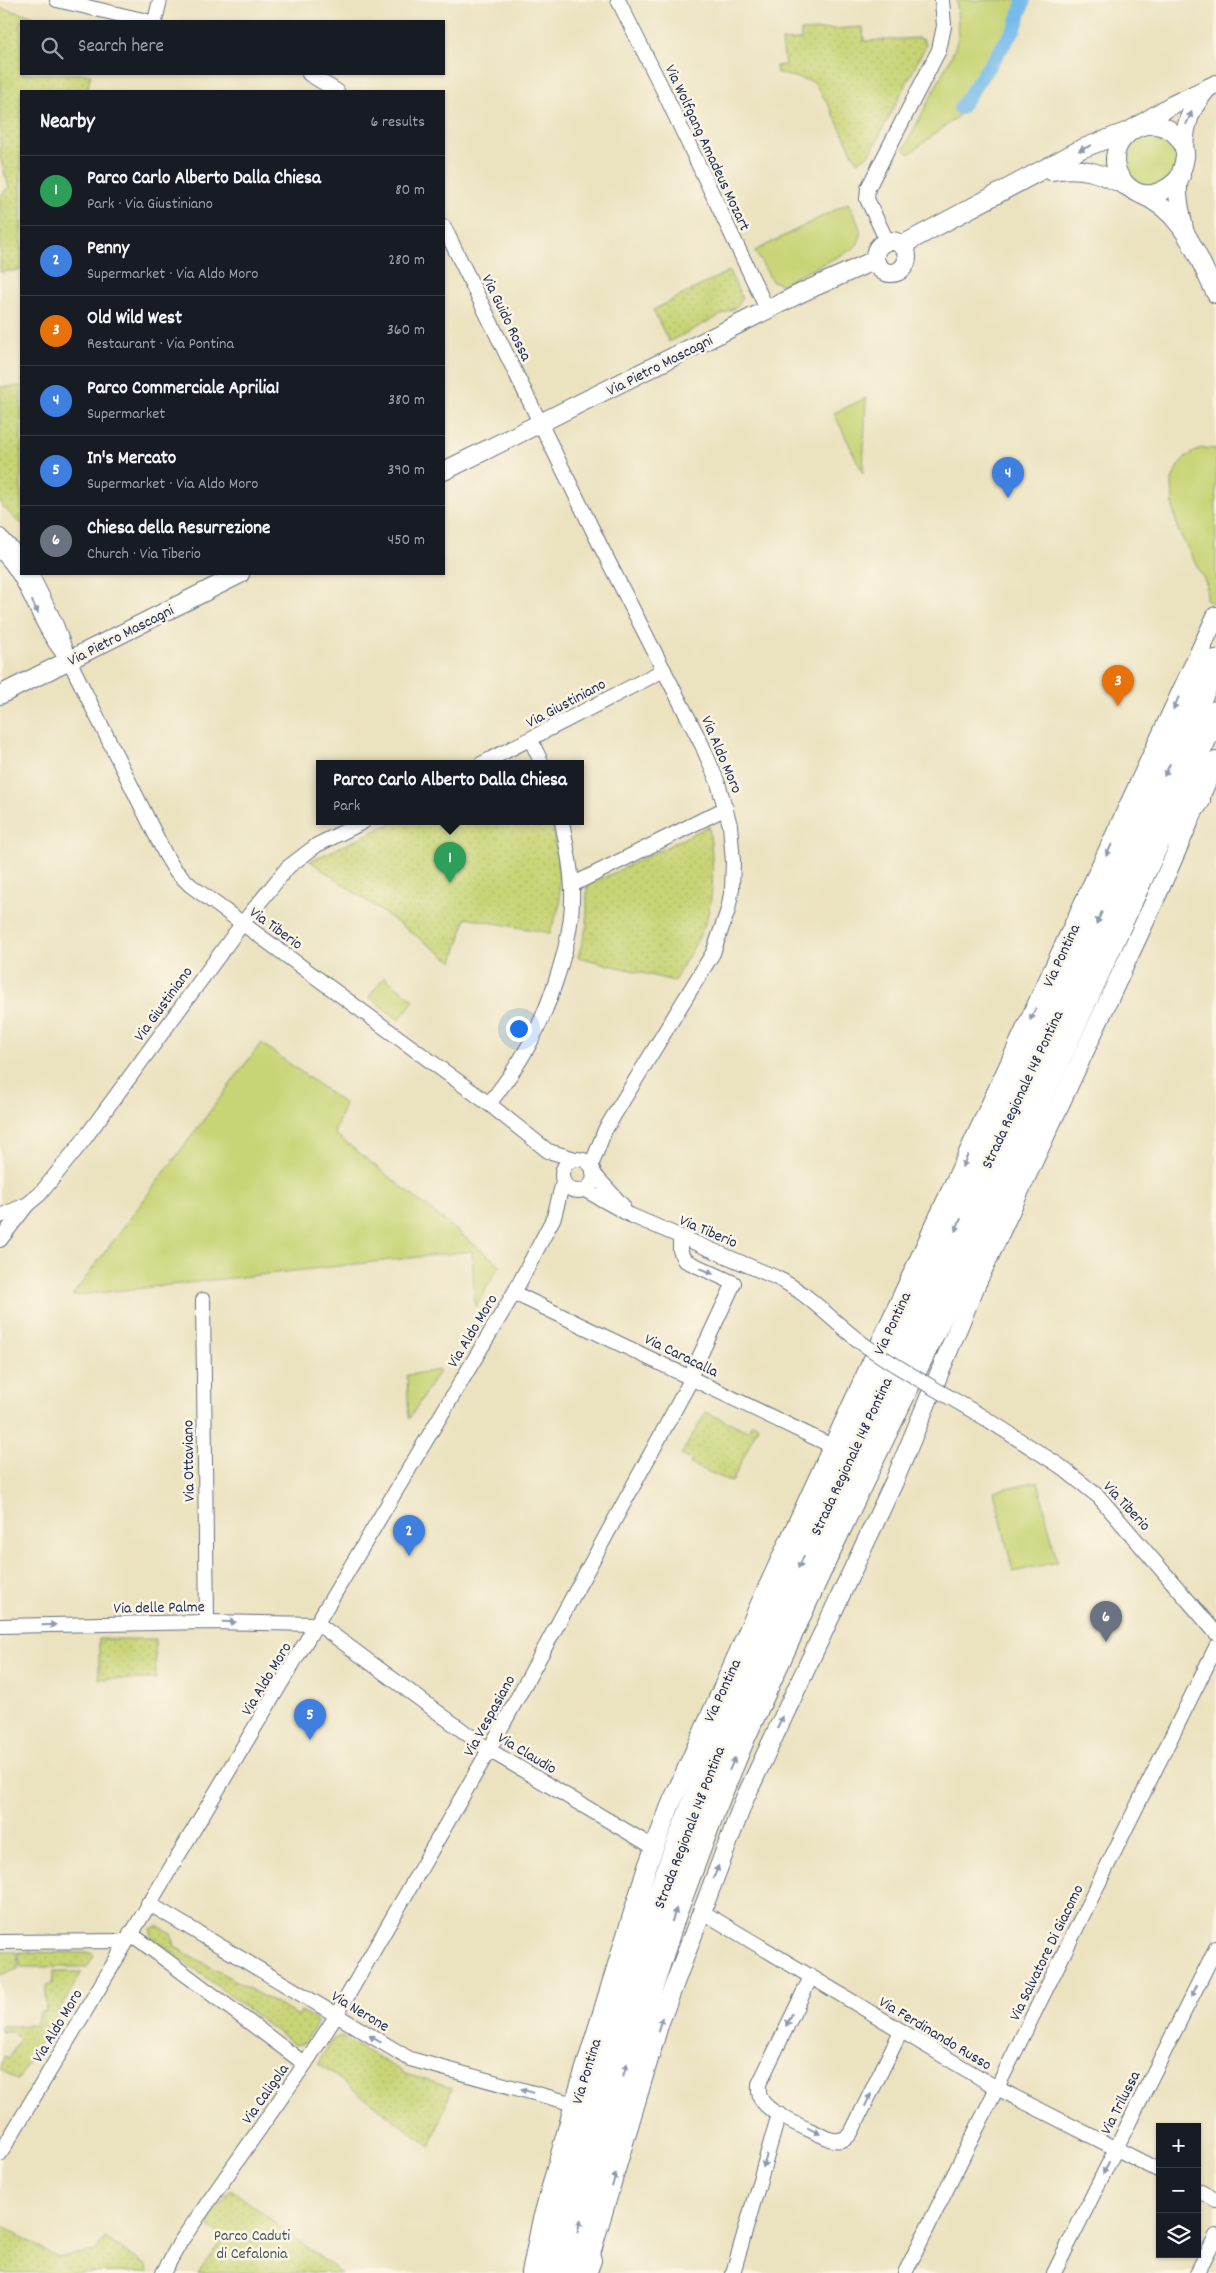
<!DOCTYPE html>
<meta charset="utf-8">
<style>
:root{--surface:#171b24;--page:#20242c;--text:#f1f3f6;--muted:#9ea1a6;--line:#363941;--accent:#d690ce}
body{margin:0;font-family:Dekko,sans-serif;background:var(--page);color:var(--text)}
.controls{position:absolute;right:15px;bottom:15px;display:grid;overflow:hidden;border-radius:0px;box-shadow:0 1px 4px #0004}
.controls button{width:45px;height:45px;display:grid;place-items:center;padding:0;border:0;border-bottom:1px solid var(--line);background:var(--surface);color:var(--text);font:25px sans-serif}
.you{position:absolute;left:518px;top:1028px;width:18px;height:18px;margin:-12px;border:4px solid #fff;border-radius:50%;background:#1a73e8;box-shadow:0 0 0 8px #1a73e833}
.badge{display:grid;place-items:center;width:32px;height:32px;border-radius:50%;background:var(--accent);color:#fff;font-size:16px;font-weight:700}
.pin{position:absolute;translate:-50% -41px;filter:drop-shadow(0 1px 2px #0008)}
.pin::after{content:'';position:absolute;top:26px;width:18px;height:15px;background:inherit;clip-path:polygon(0 0,100% 0,50% 100%)}
.popup{position:absolute;left:316px;top:760px;width:268px;height:65px;box-sizing:border-box;display:grid;place-content:center;border-radius:0px;background:var(--surface);filter:drop-shadow(0 1px 4px #0005);font-size:16px;white-space:nowrap;color:var(--muted)}
.popup b{font-size:19px;color:var(--text)}
.popup::after{content:'';position:absolute;left:50%;top:100%;margin-left:-10px;border:10px solid transparent;border-top-color:var(--surface)}
.list{margin:0;padding:0;list-style:none}
h2{display:flex;justify-content:space-between;align-items:center;height:65px;margin:0;padding:0 20px;font-size:21px}
h2 small{font-size:16px;font-weight:400;color:var(--muted)}
.list li{display:grid;grid-template-columns:32px 1fr auto;gap:15px;align-items:center;box-sizing:border-box;height:70px;padding:0 20px;border-top:1px solid var(--line)}
.list b{display:block;font-size:19px;white-space:nowrap}
.list p{margin:0;font-size:16px;white-space:nowrap;color:var(--muted)}
.list em{font-size:16px;font-style:normal;color:var(--muted)}
.icon{flex:none;width:28px;height:28px;fill:none;stroke:currentColor;stroke-width:2;stroke-linecap:round;stroke-linejoin:round}
.map{position:relative;flex:none;width:1216px;height:2273px;overflow:hidden}
.search{position:absolute;background:var(--surface);box-shadow:0 1px 4px #0004;left:20px;top:20px;width:425px;height:55px;display:flex;align-items:center;gap:12px;box-sizing:border-box;padding:0 18px;border-radius:0px;color:var(--muted);font-size:19px}
.panel{position:absolute;background:var(--surface);box-shadow:0 1px 4px #0004;left:20px;top:90px;width:425px;height:485px;border-radius:0px}
.map>svg:first-child{display:block}
.grass{fill:#c8d475;stroke:#72826a}
.park{fill:url(#park-dots);stroke:#72826a}
.lines{fill:none;stroke-linecap:round;stroke-linejoin:round}
.canal{stroke:#74baeb;stroke-width:14}
.minor-casing{stroke:#646e80;stroke-width:16}
.tertiary-casing{stroke:#646e80;stroke-width:20}
.trunk-casing{stroke:#646e80;stroke-width:26}
.minor{stroke:#fff;stroke-width:14}
.tertiary{stroke:#fff;stroke-width:18}
.trunk{stroke:#fff;stroke-width:24}
.minor-bridge-casing{stroke:#646e80;stroke-width:16;stroke-linecap:butt}
.minor-bridge{stroke:#fff;stroke-width:14}
.oneway{fill:#8d97ae}
.labels{text-anchor:middle;stroke-width:5;stroke-linejoin:round;paint-order:stroke}
.street-label{font-size:16px;fill:#1b2f5e;stroke:#fcf5e5}
.park-label{font-size:16px;fill:#465864;stroke:#fcf5e5}
</style>
<div class="map">
<svg width="1216" height="2273" viewBox="0 0 1216 2273">
<defs>
<pattern id="park-dots" width="8" height="8" patternUnits="userSpaceOnUse" patternTransform="scale(1.25)"><rect width="8" height="8" fill="#c8d475"/><path d="M2 2h.1M6 6h.1" fill="none" stroke="#abb668" stroke-width="1.8" stroke-linecap="round"/></pattern>
</defs>
<rect width="100%" height="100%" fill="#fcf5e5"/>
<filter id="ink" filterUnits="userSpaceOnUse"><feTurbulence type="fractalNoise" baseFrequency=".02" numOctaves="2"/><feDisplacementMap in="SourceGraphic" scale="10" xChannelSelector="R" yChannelSelector="G"/><feConvolveMatrix kernelMatrix="1 2 1 2 8 2 1 2 1" color-interpolation-filters="sRGB"/></filter>
<filter id="wash" filterUnits="userSpaceOnUse"><feTurbulence type="fractalNoise" baseFrequency=".0096" numOctaves="4" result="noise"/><feDisplacementMap in="SourceGraphic" scale="20" xChannelSelector="R" yChannelSelector="G"/><feGaussianBlur stdDeviation="1.12" result="paint"/><feColorMatrix in="noise" values="0 0 0 0 0 0 0 0 0 0 0 0 0 0 0 0 0 1.4 0 .05"/><feComposite in="paint" operator="in"/></filter>
<g filter="url(#wash)">
<rect width="100%" height="100%" fill="#ebe2bf"/>
<g class="grass">
<path d="M 957,0 L 1021,0 L 1012,28 L 955,107 L 962,113 L 909,154 L 904,149 L 954,51 L 958,38 Z"/>
<path d="M 1157,130 L 1175,144 L 1180,164 L 1166,184 L 1140,188 L 1123,173 L 1121,150 L 1133,134 Z"/>
<path d="M 848,203 C 855,219 869,235 853,249 L 782,284 L 772,281 L 755,251 Z"/>
<path d="M 866,398 L 863,473 L 834,413 Z"/>
<path d="M 1202,448 L 1216,449 L 1216,598 L 1213,604 L 1206,599 L 1207,585 L 1177,528 L 1173,507 L 1172,480 L 1178,466 L 1187,456 Z"/>
<path d="M 384,977 L 414,1000 L 399,1020 L 369,997 Z"/>
<path d="M 261,1043 L 345,1104 L 334,1133 L 500,1265 L 475,1307 L 472,1251 L 72,1296 Z"/>
<path d="M 440,1370 L 409,1419 L 407,1375 Z"/>
<path d="M 1038,1481 L 1057,1562 L 1013,1572 L 994,1491 Z"/>
</g>
<g class="park">
<path d="M 0,8 L 33,16 L 32,21 L 21,21 L 21,74 L 91,74 L 87,91 L 21,91 L 21,270 L 0,272 L 0,196 L 9,187 L 0,158 Z"/>
<path d="M 863,27 L 864,41 L 919,38 L 924,40 L 926,45 L 870,154 L 857,162 L 829,106 L 814,82 L 777,73 L 776,66 L 785,65 L 782,41 L 801,40 L 801,31 Z"/>
<path d="M 729,271 L 742,298 L 738,306 L 669,342 L 653,310 Z"/>
<path d="M 21,386 L 21,525 L 0,504 L 0,387 Z"/>
<path d="M 394,822 L 552,822 L 558,861 L 560,904 L 550,933 L 466,918 L 453,962 L 310,861 Z"/>
<path d="M 709,826 C 713,858 716,895 704,926 C 696,945 684,963 674,981 L 578,957 L 587,925 L 587,886 Z"/>
<path d="M 706,1412 L 748,1431 L 752,1423 L 758,1426 L 732,1482 L 690,1464 L 692,1460 L 681,1455 Z"/>
<path d="M 99,1639 L 155,1639 L 156,1679 L 99,1679 Z"/>
<path d="M 158,1926 L 172,1934 L 175,1947 L 298,2016 L 301,2011 L 315,2019 L 317,2023 L 305,2043 L 295,2045 L 151,1936 L 151,1929 Z"/>
<path d="M 0,1952 L 17,1952 L 18,1969 L 0,1975 Z"/>
<path d="M 19,1952 L 91,1953 L 94,1955 L 87,1967 L 20,1967 Z"/>
<path d="M 54,1972 L 82,1972 L 18,2080 L 0,2069 L 0,2064 L 4,2056 L 9,2058 L 20,2039 L 13,2032 L 0,2032 L 0,2026 L 36,2025 L 40,2012 L 46,2012 L 46,1988 L 47,1985 L 52,1984 Z"/>
<path d="M 341,2036 L 406,2074 L 452,2088 L 430,2147 L 318,2063 L 332,2040 Z"/>
<path d="M 231,2189 L 341,2273 L 198,2273 L 223,2238 L 210,2228 L 208,2220 Z"/>
<path d="M 0,2225 L 56,2257 L 96,2251 L 105,2238 L 147,2266 L 148,2272 L 0,2273 Z"/>
</g>
<g class="lines">
<path class="canal" d="M 960,108 L 1015,28 L 1024,0"/>
</g>
</g>
<g filter="url(#ink)">
<g class="lines">
<defs>
<g id="minor">
<path d="M 57,0 L 147,21"/>
<path d="M 618,0 L 663,90 L 767,309"/>
<path d="M 155,21 L 160,0"/>
<path d="M 309,74 L 337,91"/>
<path d="M 444,227 L 601,547 L 702,745 L 718,783 L 730,825 L 733,862 L 732,888 L 728,910 L 713,953 L 605,1130 L 591,1166"/>
<path d="M 887,241 L 867,199 L 868,188 L 939,50 L 944,26 L 942,0"/>
<path d="M 0,536 L 21,558"/>
<path d="M 0,551 C 29,578 37,621 62,652"/>
<path d="M 31,574 L 55,622 L 69,660 L 165,854 L 174,869 L 190,885 L 489,1104 L 548,1151 L 575,1159"/>
<path d="M 531,740 L 542,764"/>
<path d="M 481,764 L 664,670"/>
<path d="M 572,885 L 726,808"/>
<path d="M 489,1104 C 500,1089 512,1074 522,1057 C 546,1018 571,947 572,901 C 573,875 567,848 562,822"/>
<circle cx="578" cy="1175" r="16"/>
<path d="M 593,1173 L 623,1206"/>
<path d="M 585,1190 L 630,1215 L 775,1277"/>
<path d="M 0,1216 L 28,1204 L 40,1194 L 82,1142 L 242,924 L 288,867 L 317,845 L 363,822"/>
<path d="M 680,1238 L 680,1250 L 684,1260 L 734,1283 L 690,1377"/>
<path d="M 0,1240 L 27,1205"/>
<path d="M 514,1293 L 834,1447"/>
<path d="M 203,1300 L 207,1622"/>
<path d="M 993,1423 L 1060,1466 L 1099,1497 L 1216,1633"/>
<path d="M 0,1626 L 207,1622 L 318,1624 L 489,1750 L 655,1848"/>
<path d="M 148,1903 L 410,2059 L 574,2104"/>
<path d="M 701,1911 L 997,2088 L 1160,2171"/>
<path d="M 130,1933 L 305,2064 L 181,2241 L 163,2273"/>
<path d="M 0,1942 L 126,1941"/>
<path d="M 811,1977 L 759,2084 C 759,2089 758,2094 761,2099 C 770,2116 812,2130 829,2139 C 839,2142 847,2140 852,2131 L 901,2031"/>
<path d="M 305,2064 L 336,2016 L 489,1750 L 692,1378"/>
<path d="M 0,2154 L 514,1293 L 554,1217 L 563,1182"/>
<path d="M 1197,2190 L 1216,2200"/>
<path d="M 733,2273 L 779,2114"/>
<path d="M 905,2273 L 1216,1647"/>
<path d="M 1054,2273 L 1216,1948"/>
<path d="M 1197,2273 L 1216,2236"/>
</g>
<g id="tertiary">
<path d="M 1184,149 C 1185,123 1190,109 1207,89"/>
<path d="M 1051,171 C 1083,166 1098,172 1126,186"/>
<path d="M 1181,176 C 1165,194 1141,204 1123,181 C 1096,148 1143,106 1175,134 C 1196,154 1178,169 1178,187 C 1177,201 1182,216 1184,229"/>
<path d="M 1140,194 C 1184,212 1196,254 1216,294"/>
<circle cx="891" cy="257" r="16"/>
<path d="M 902,245 L 1081,149 L 1131,130 L 1172,105 L 1216,84"/>
<path d="M 444,471 L 805,291 L 875,260"/>
<path d="M 1202,652 L 1204,642 L 1216,616"/>
<path d="M 0,695 L 240,574"/>
<path d="M 589,2260 L 660,2022 L 745,1798 L 894,1482 L 976,1285 L 1155,900 L 1216,761"/>
<path d="M 531,2273 L 541,2223 L 574,2104 L 647,1867 L 670,1806 L 762,1599 L 1204,642"/>
</g>
<g id="trunk">
<path d="M 1172,835 L 1198,800"/>
<path d="M 545,2273 C 586,2127 627,1979 681,1837 C 746,1668 827,1505 904,1340 C 1009,1115 1112,888 1216,662"/>
<path d="M 566,2273 L 587,2196 L 635,2037 L 674,1914 L 713,1810 L 744,1735 L 830,1547 L 950,1296 L 1216,713"/>
<path d="M 584,2273 L 589,2260"/>
</g>
</defs>
<use href="#minor" class="minor-casing"/>
<use href="#tertiary" class="tertiary-casing"/>
<use href="#trunk" class="trunk-casing"/>
<use href="#minor" class="minor"/>
<use href="#tertiary" class="tertiary"/>
<use href="#trunk" class="trunk"/>
<defs>
<path id="minor-bridge" d="M 775,1277 C 811,1294 834,1324 866,1346 C 906,1374 951,1397 993,1423"/>
</defs>
<use href="#minor-bridge" class="minor-bridge-casing"/>
<use href="#minor-bridge" class="minor-bridge"/>
</g>
<defs><path id="oneway-solid" d="M-6-.8H1V-3.2L6.5 0L1 3.2V.8H-6Z" transform="scale(1.25)"/></defs>
<g class="oneway">
<use href="#oneway-solid" transform="translate(1189 118) rotate(-66)"/>
<use href="#oneway-solid" transform="translate(1085 148) rotate(157)"/>
<use href="#oneway-solid" transform="translate(35 607) rotate(64)"/>
<use href="#oneway-solid" transform="translate(1176 703) rotate(114)"/>
<use href="#oneway-solid" transform="translate(1167 770) rotate(115)"/>
<use href="#oneway-solid" transform="translate(1109 850) rotate(115)"/>
<use href="#oneway-solid" transform="translate(1099 918) rotate(115)"/>
<use href="#oneway-solid" transform="translate(1033 1014) rotate(115)"/>
<use href="#oneway-solid" transform="translate(965 1161) rotate(115)"/>
<use href="#oneway-solid" transform="translate(958 1225) rotate(115)"/>
<use href="#oneway-solid" transform="translate(707 1271) rotate(23)"/>
<use href="#oneway-solid" transform="translate(801 1562) rotate(115)"/>
<use href="#oneway-solid" transform="translate(229 1622) rotate(1)"/>
<use href="#oneway-solid" transform="translate(49 1625) rotate(-1)"/>
<use href="#oneway-solid" transform="translate(780 1722) rotate(-65)"/>
<use href="#oneway-solid" transform="translate(732 1764) rotate(-67)"/>
<use href="#oneway-solid" transform="translate(716 1872) rotate(-69)"/>
<use href="#oneway-solid" transform="translate(674 1915) rotate(-71)"/>
<use href="#oneway-solid" transform="translate(1194 1991) rotate(117)"/>
<use href="#oneway-solid" transform="translate(789 2020) rotate(116)"/>
<use href="#oneway-solid" transform="translate(660 2024) rotate(-72)"/>
<use href="#oneway-solid" transform="translate(375 2039) rotate(-149)"/>
<use href="#oneway-solid" transform="translate(625 2070) rotate(-73)"/>
<use href="#oneway-solid" transform="translate(527 2091) rotate(-164)"/>
<use href="#oneway-solid" transform="translate(868 2100) rotate(-64)"/>
<use href="#oneway-solid" transform="translate(814 2131) rotate(26)"/>
<use href="#oneway-solid" transform="translate(765 2161) rotate(106)"/>
<use href="#oneway-solid" transform="translate(1106 2168) rotate(116)"/>
<use href="#oneway-solid" transform="translate(614 2180) rotate(-74)"/>
<use href="#oneway-solid" transform="translate(579 2226) rotate(-75)"/>
</g>
</g>
<g class="labels">
<g class="street-label">
<text transform="translate(709 147) rotate(65)" y="6">Via Wolfgang Amadeus Mozart</text>
<text transform="translate(508 317) rotate(64)" y="6">Via Guido Rossa</text>
<text transform="translate(659 364) rotate(-27)" y="6">Via Pietro Mascagni</text>
<text transform="translate(120 634) rotate(-27)" y="6">Via Pietro Mascagni</text>
<text transform="translate(565 702) rotate(-28)" y="6">Via Giustiniano</text>
<text transform="translate(723 754) rotate(67)" y="6">Via Aldo Moro</text>
<text transform="translate(277 927) rotate(36)" y="6">Via Tiberio</text>
<text transform="translate(1060 955) rotate(-65)" y="6">Via Pontina</text>
<text transform="translate(162 1003) rotate(-54)" y="6">Via Giustiniano</text>
<text transform="translate(1021 1089) rotate(-65)" y="6">Strada Regionale 148 Pontina</text>
<text transform="translate(709 1230) rotate(23)" y="6">Via Tiberio</text>
<text transform="translate(891 1323) rotate(-65)" y="6">Via Pontina</text>
<text transform="translate(471 1330) rotate(-59)" y="6">Via Aldo Moro</text>
<text transform="translate(682 1354) rotate(26)" y="6">Via Caracalla</text>
<text transform="translate(850 1456) rotate(-65)" y="6">Strada Regionale 148 Pontina</text>
<text transform="translate(187 1461) rotate(-91)" y="6">Via Ottaviano</text>
<text transform="translate(1128 1505) rotate(47)" y="6">Via Tiberio</text>
<text transform="translate(159 1606) rotate(-1)" y="6">Via delle Palme</text>
<text transform="translate(265 1678) rotate(-59)" y="6">Via Aldo Moro</text>
<text transform="translate(721 1690) rotate(-65)" y="6">Via Pontina</text>
<text transform="translate(488 1715) rotate(-61)" y="6">Via Vespasiano</text>
<text transform="translate(528 1752) rotate(31)" y="6">Via Claudio</text>
<text transform="translate(688 1827) rotate(-69)" y="6">Strada Regionale 148 Pontina</text>
<text transform="translate(1045 1952) rotate(-64)" y="6">Via Salvatore Di Giacomo</text>
<text transform="translate(361 2010) rotate(31)" y="6">Via Nerone</text>
<text transform="translate(56 2025) rotate(-59)" y="6">Via Aldo Moro</text>
<text transform="translate(936 2032) rotate(31)" y="6">Via Ferdinando Russo</text>
<text transform="translate(585 2071) rotate(-73)" y="6">Via Pontina</text>
<text transform="translate(264 2093) rotate(-55)" y="6">Via Caligola</text>
<text transform="translate(1119 2102) rotate(-63)" y="6">Via Trilussa</text>
</g>
<g class="park-label">
<text x="252" y="2240">Parco Caduti<tspan x="252" dy="18">di Cefalonia</tspan></text>
</g>
</g>
</svg>
<div class="controls">
<button>+</button>
<button>−</button>
<button><svg class="icon" aria-label="layers" viewBox="0 0 24 24"><path d="M12 4l9 5-9 5-9-5zM3 14l9 5 9-5"/></svg></button>
</div>
<div class="you"></div>
<div class="pin badge" style="left:450px;top:883px;background:#2e9e5b">1</div>
<div class="popup"><b>Parco Carlo Alberto Dalla Chiesa</b>Park</div>
<div class="pin badge" style="left:409px;top:1556px;background:#3f7fe0">2</div>
<div class="pin badge" style="left:1118px;top:706px;background:#e8710a">3</div>
<div class="pin badge" style="left:1008px;top:498px;background:#3f7fe0">4</div>
<div class="pin badge" style="left:310px;top:1740px;background:#3f7fe0">5</div>
<div class="pin badge" style="left:1106px;top:1642px;background:#6b7280">6</div>
<div class="search"><svg class="icon" aria-label="search" viewBox="0 0 24 24"><circle cx="10" cy="10" r="6"/><path d="M15 15l6 6"/></svg>Search here</div>
<section class="panel">
<h2>Nearby<small>6 results</small></h2>
<ul class="list">
<li><span class="badge" style="background:#2e9e5b">1</span><div><b>Parco Carlo Alberto Dalla Chiesa</b><p>Park · Via Giustiniano</p></div><em>80 m</em></li>
<li><span class="badge" style="background:#3f7fe0">2</span><div><b>Penny</b><p>Supermarket · Via Aldo Moro</p></div><em>280 m</em></li>
<li><span class="badge" style="background:#e8710a">3</span><div><b>Old Wild West</b><p>Restaurant · Via Pontina</p></div><em>360 m</em></li>
<li><span class="badge" style="background:#3f7fe0">4</span><div><b>Parco Commerciale Aprilia1</b><p>Supermarket</p></div><em>380 m</em></li>
<li><span class="badge" style="background:#3f7fe0">5</span><div><b>In's Mercato</b><p>Supermarket · Via Aldo Moro</p></div><em>390 m</em></li>
<li><span class="badge" style="background:#6b7280">6</span><div><b>Chiesa della Resurrezione</b><p>Church · Via Tiberio</p></div><em>450 m</em></li>
</ul>
</section>
</div>
